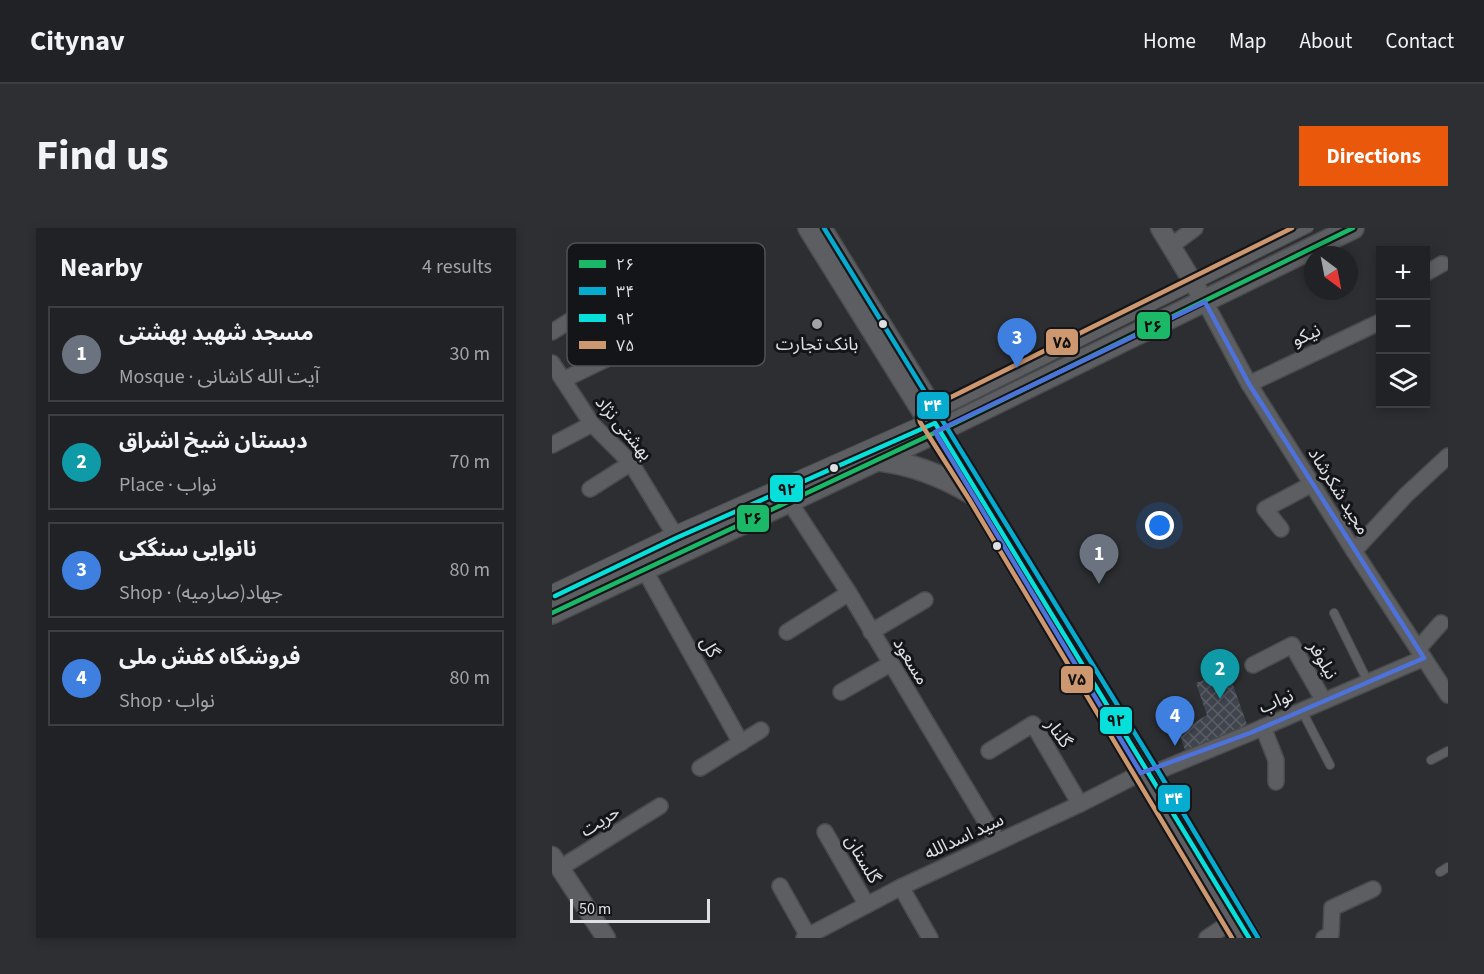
<!DOCTYPE html>
<meta charset="utf-8">
<style>
:root{--surface:#212225;--page:#2d2f32;--text:#f1f3f6;--muted:#a2a4a7;--line:#3e3f42;--accent:#ea580c}
body{margin:0;font-family:"Source Sans 3","Noto Sans Arabic",sans-serif;background:var(--page);color:var(--text)}
.controls{position:absolute;right:18px;top:18px;display:grid;overflow:hidden;border-radius:0px;box-shadow:0 3px 9px #0003}
.controls button{width:54px;height:54px;display:grid;place-items:center;padding:0;border:0;border-bottom:2px solid var(--line);background:var(--surface);color:var(--text);font:30px sans-serif}
.compass{position:absolute;left:752px;top:18px;width:54px;height:54px;border-radius:50%;background:var(--surface);box-shadow:0 3px 9px #0003;rotate:148deg}
.scale{position:absolute;left:18px;bottom:15px;width:140px;box-sizing:border-box;padding-left:6px;border:3px solid #dee0e4;border-top:0;font-size:16px;line-height:21px;white-space:nowrap;color:#dee0e4;-webkit-text-stroke:4px #141518;paint-order:stroke}
.you{position:absolute;left:608px;top:298px;width:21px;height:21px;margin:-15px;border:4px solid #fff;border-radius:50%;background:#1a73e8;box-shadow:0 0 0 9px #1a73e833}
.badge{display:grid;place-items:center;width:39px;height:39px;border-radius:50%;background:var(--accent);color:#fff;font-size:20px;font-weight:700}
.pin{position:absolute;translate:-50% -50px;filter:drop-shadow(0 2px 3px #0008)}
.pin::after{content:'';position:absolute;top:32px;width:21px;height:18px;background:inherit;clip-path:polygon(0 0,100% 0,50% 100%)}
.list{margin:0;padding:0;list-style:none}
h2{display:flex;justify-content:space-between;align-items:center;height:78px;margin:0;padding:0 24px;font-size:26px}
h2 small{font-size:20px;font-weight:400;color:var(--muted)}
.list li{display:grid;grid-template-columns:39px 1fr auto;gap:18px;align-items:center;box-sizing:border-box;height:96px;margin:0 12px 12px;padding:0 12px;border:2px solid var(--line);border-radius:0px}
.list b{display:block;font-size:22px;white-space:nowrap}
.list p{margin:0;font-size:20px;white-space:nowrap;color:var(--muted)}
.list em{font-size:20px;font-style:normal;color:var(--muted)}
.icon{flex:none;width:33px;height:33px;fill:none;stroke:currentColor;stroke-width:2;stroke-linecap:round;stroke-linejoin:round}
.map{position:relative;flex:none;width:896px;height:710px;overflow:hidden;border-radius:0px}
header{display:flex;align-items:center;gap:36px;box-sizing:border-box;height:84px;padding:0 30px;background:var(--surface);border-bottom:2px solid var(--line)}
header strong{font-size:28px}
nav{display:flex;gap:33px;margin-inline-start:auto;font-size:21px}
.intro{display:flex;align-items:center;justify-content:space-between;box-sizing:border-box;height:144px;padding:0 36px}
h1{margin:0;font-size:42px}
.button{padding:15px 27px;border-radius:0px;background:var(--accent);color:#fff;font-size:21px;font-weight:700}
main{display:flex;gap:36px;padding:0 36px}
aside{flex:1;background:var(--surface);border-radius:0px;box-shadow:0 3px 9px #0003}
.map>svg:first-child{display:block}
.building{fill:url(#building-cross-hatch)}
.lines{fill:none;stroke-linecap:round;stroke-linejoin:round}
.service-casing{stroke:#4a4b4d;stroke-width:10}
.minor-casing{stroke:#4a4b4d;stroke-width:18}
.tertiary-casing{stroke:#4a4b4d;stroke-width:21}
.secondary-casing{stroke:#4a4b4d;stroke-width:24}
.service{stroke:#5c5e61;stroke-width:8}
.minor{stroke:#5c5e61;stroke-width:15}
.tertiary{stroke:#5c5e61;stroke-width:18}
.secondary{stroke:#5c5e61;stroke-width:21}
.bus-1-casing{stroke:#141518;stroke-width:9}
.bus-2-casing{stroke:#141518;stroke-width:9}
.bus-3-casing{stroke:#141518;stroke-width:9}
.bus-4-casing{stroke:#141518;stroke-width:9}
.bus-1{stroke:#1ab867;stroke-width:4.5}
.bus-2{stroke:#06acd0;stroke-width:4.5}
.bus-3{stroke:#07dfdb;stroke-width:4.5}
.bus-4{stroke:#cd976f;stroke-width:4.5}
.marked{fill:none;stroke:#4d72db;stroke-width:4.5;stroke-linejoin:round}
.poi-dot{fill:#a0a2a5;stroke:#141518;stroke-width:2}
.bus-dot{fill:#dee0e4;stroke:#141518;stroke-width:2}
.labels{text-anchor:middle;stroke-width:6;stroke-linejoin:round;paint-order:stroke}
.street-label{font-size:18px;fill:#dee0e4;stroke:#141518}
.poi-label{font-size:18px;fill:#dee0e4;stroke:#141518}
.key{fill:#141518;stroke:#515255;stroke-width:1.5}
.key-label{font-size:16px;fill:#dee0e4}
.line-badge{stroke:#141518;stroke-width:2}
.badge-label{font-size:16px;text-anchor:middle;font-weight:bold;fill:#fff}
.pale-badge-label{font-size:16px;text-anchor:middle;font-weight:bold;fill:#111}
</style>
<header>
<strong>Citynav</strong>
<nav><a>Home</a><a>Map</a><a>About</a><a>Contact</a></nav>
</header>
<div class="intro"><h1>Find us</h1><a class="button">Directions</a></div>
<main>
<aside>
<h2>Nearby<small>4 results</small></h2>
<ul class="list">
<li><span class="badge" style="background:#6b7280">1</span><div><b>مسجد شهید بهشتی</b><p>Mosque · آیت الله کاشانی</p></div><em>30 m</em></li>
<li><span class="badge" style="background:#0f9aa8">2</span><div><b>دبستان شیخ اشراق</b><p>Place · نواب</p></div><em>70 m</em></li>
<li><span class="badge" style="background:#3f7fe0">3</span><div><b>نانوایی سنگکی</b><p>Shop · جهاد(صارمیه)</p></div><em>80 m</em></li>
<li><span class="badge" style="background:#3f7fe0">4</span><div><b>فروشگاه کفش ملی</b><p>Shop · نواب</p></div><em>80 m</em></li>
</ul>
</aside>
<div class="map">
<svg width="896" height="710" viewBox="0 0 896 710">
<defs>
<pattern id="building-cross-hatch" width="8" height="8" patternUnits="userSpaceOnUse" patternTransform="scale(1.5)"><rect width="8" height="8" fill="#40444d"/><path d="M0 0l8 8M0 8l8-8" fill="none" stroke="#5b5f66"/></pattern>
</defs>
<rect width="100%" height="100%" fill="#2c2e31"/>
<path class="building" d="M 676,443 L 698,505 L 635,528 L 627,504 L 655,487 L 644,455 Z"/>
<g class="lines">
<defs>
<g id="service">
<path d="M 386,185 L 757,0"/>
<path d="M 396,202 L 706,710"/>
<path d="M 0,361 L 121,303 L 373,191"/>
<path d="M 782,385 L 816,454"/>
<path d="M 750,483 L 778,537"/>
<path d="M 879,532 L 896,523"/>
<path d="M 888,644 L 896,639"/>
</g>
<g id="minor">
<path d="M 272,0 L 395,199"/>
<path d="M 619,18 L 643,0"/>
<path d="M 874,45 L 890,36"/>
<path d="M 653,74 L 697,156 L 802,323 L 896,467"/>
<path d="M 0,104 L 51,72 L 33,49"/>
<path d="M 0,135 L 40,196 L 79,235 L 132,322"/>
<path d="M 11,152 L 124,97"/>
<path d="M 697,156 L 828,94"/>
<path d="M 0,217 L 40,196"/>
<path d="M 38,261 L 79,235"/>
<path d="M 237,273 L 297,365 L 446,614"/>
<path d="M 729,301 L 713,281 L 760,256"/>
<path d="M 802,323 L 854,267 L 896,228"/>
<path d="M 92,341 L 189,515"/>
<path d="M 235,404 L 297,365"/>
<path d="M 319,404 L 373,372"/>
<path d="M 866,421 L 889,395"/>
<path d="M 701,437 L 740,417 L 772,473"/>
<path d="M 289,464 L 338,436"/>
<path d="M 711,499 L 724,532 L 724,554"/>
<path d="M 437,523 L 481,496 L 528,576"/>
<path d="M 148,540 L 209,502"/>
<path d="M 273,604 L 315,677"/>
<path d="M 8,640 L 108,578"/>
<path d="M 228,658 L 256,708"/>
<path d="M 349,659 L 378,710"/>
<path d="M 252,710 L 349,659 L 528,576 L 589,545 L 606,543 L 698,505 L 872,430"/>
<path d="M 655,710 L 679,694"/>
<path d="M 772,710 L 779,706 L 780,680 L 821,661"/>
</g>
<g id="tertiary">
<path d="M 608,0 L 653,74"/>
<path d="M 0,628 L 54,710"/>
</g>
<g id="secondary">
<path d="M 257,0 L 423,267 L 689,710"/>
<path d="M 327,232 C 361,236 391,248 421,266"/>
<path d="M 0,385 L 395,199 L 801,0"/>
</g>
</defs>
<use href="#service" class="service-casing"/>
<use href="#minor" class="minor-casing"/>
<use href="#tertiary" class="tertiary-casing"/>
<use href="#secondary" class="secondary-casing"/>
<use href="#service" class="service"/>
<use href="#minor" class="minor"/>
<use href="#tertiary" class="tertiary"/>
<use href="#secondary" class="secondary"/>
<defs>
<path id="bus-1" d="M 0,385 L 395,199 L 801,0"/>
<path id="bus-2" d="M 272,0 L 606,543 L 706,710"/>
<path id="bus-3" d="M 3,368 L 124,310 L 383,195 L 697,710"/>
<path id="bus-4" d="M 680,710 L 417,271 L 368,194 L 367,189 L 371,183 L 740,0"/>
</defs>
<use href="#bus-1" class="bus-1-casing"/>
<use href="#bus-2" class="bus-2-casing"/>
<use href="#bus-3" class="bus-3-casing"/>
<use href="#bus-4" class="bus-4-casing"/>
<use href="#bus-1" class="bus-1"/>
<use href="#bus-2" class="bus-2"/>
<use href="#bus-3" class="bus-3"/>
<use href="#bus-4" class="bus-4"/>
</g>
<path class="marked" d="M 653,74 L 697,156 L 872,430 L 698,505 L 589,545 L 383,204 Z"/>
<circle class="poi-dot" cx="265" cy="96" r="6"/>
<g class="bus-dot">
<circle cx="331" cy="96" r="5"/>
<circle cx="282" cy="240" r="5"/>
<circle cx="445" cy="318" r="5"/>
</g>
<g class="labels">
<g class="street-label">
<text transform="translate(754 107) rotate(-25)" y="6">نیکو</text>
<text transform="translate(72 200) rotate(50)" y="6">بهشتی نژاد</text>
<text transform="translate(787 263) rotate(58)" y="6">مجید شکرشاد</text>
<text transform="translate(158 419) rotate(61)" y="6">گل</text>
<text transform="translate(771 432) rotate(60)" y="6">نیلوفر</text>
<text transform="translate(359 433) rotate(59)" y="6">مسعود</text>
<text transform="translate(724 473) rotate(-23)" y="6">نواب</text>
<text transform="translate(507 505) rotate(54)" y="6">گلنار</text>
<text transform="translate(48 593) rotate(-32)" y="6">حریت</text>
<text transform="translate(412 608) rotate(-25)" y="6">سید اسدالله</text>
<text transform="translate(311 631) rotate(60)" y="6">گلستان</text>
</g>
<g class="poi-label">
<text x="265" y="122">بانک تجارت</text>
</g>
</g>
<rect x="15" y="15" width="198" height="123" rx="9" class="key"/>
<rect x="27" y="32" width="27" height="8" fill="#1ab867"/>
<rect x="27" y="59" width="27" height="8" fill="#06acd0"/>
<rect x="27" y="86" width="27" height="8" fill="#07dfdb"/>
<rect x="27" y="113" width="27" height="8" fill="#cd976f"/>
<g class="key-label">
<text x="64" y="42">۲۶</text>
<text x="64" y="69">۳۴</text>
<text x="64" y="96">۹۲</text>
<text x="64" y="123">۷۵</text>
</g>
<g class="line-badge">
<rect x="584" y="83" width="35" height="29" rx="6" fill="#1ab867"/>
<rect x="493" y="100" width="34" height="28" rx="6" fill="#cd976f"/>
<rect x="364" y="163" width="34" height="29" rx="6" fill="#06acd0"/>
<rect x="217" y="246" width="35" height="29" rx="6" fill="#07dfdb"/>
<rect x="184" y="276" width="34" height="29" rx="6" fill="#1ab867"/>
<rect x="508" y="437" width="34" height="29" rx="6" fill="#cd976f"/>
<rect x="547" y="478" width="34" height="29" rx="6" fill="#07dfdb"/>
<rect x="605" y="556" width="34" height="29" rx="6" fill="#06acd0"/>
</g>
<g class="badge-label">
<text x="381" y="183">۳۴</text>
<text x="622" y="576">۳۴</text>
</g>
<g class="pale-badge-label">
<text x="601" y="104">۲۶</text>
<text x="510" y="120">۷۵</text>
<text x="235" y="267">۹۲</text>
<text x="201" y="296">۲۶</text>
<text x="525" y="457">۷۵</text>
<text x="564" y="498">۹۲</text>
</g>
</svg>
<div class="controls">
<button>+</button>
<button>−</button>
<button><svg class="icon" aria-label="layers" viewBox="0 0 24 24"><path d="M12 4l9 5-9 5-9-5zM3 14l9 5 9-5"/></svg></button>
</div>
<svg class="compass" viewBox="-18 -18 36 36"><path d="M0-13l5 13h-10z" fill="#e53935"/><path d="M0 13l5-13h-10z" fill="#a2a4a7"/></svg>
<div class="scale">50 m</div>
<div class="you"></div>
<div class="pin badge" style="left:547px;top:356px;background:#6b7280">1</div>
<div class="pin badge" style="left:668px;top:471px;background:#0f9aa8">2</div>
<div class="pin badge" style="left:465px;top:140px;background:#3f7fe0">3</div>
<div class="pin badge" style="left:623px;top:518px;background:#3f7fe0">4</div>
</div>
</main>
